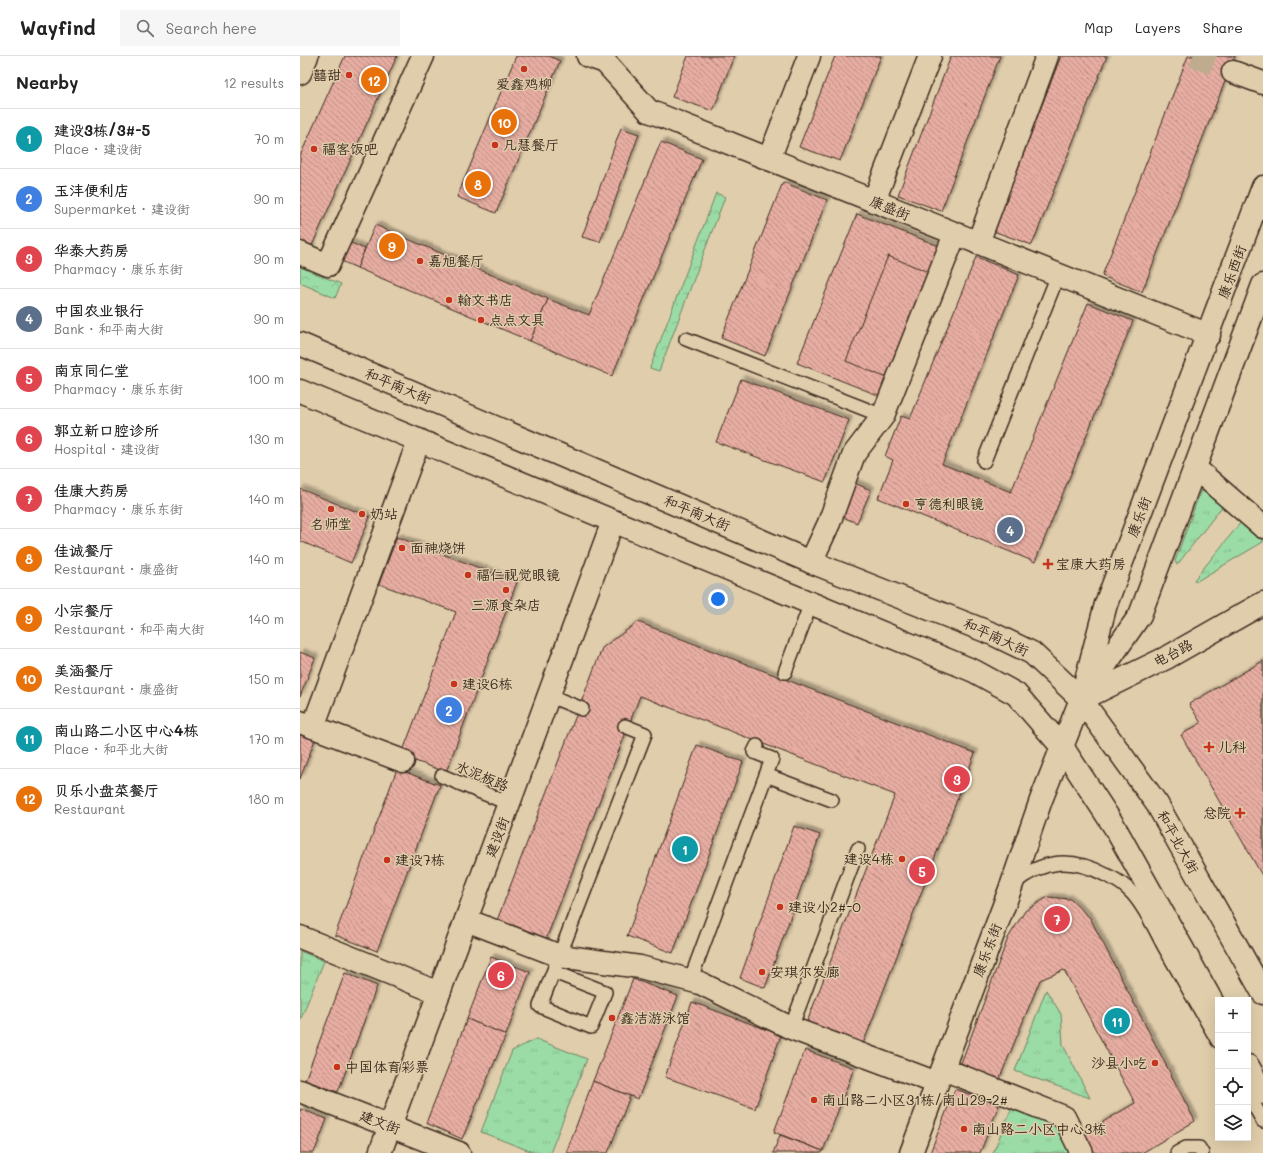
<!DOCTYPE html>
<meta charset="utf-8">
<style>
:root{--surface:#fff;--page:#f6f6f6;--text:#222;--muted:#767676;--line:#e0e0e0;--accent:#111827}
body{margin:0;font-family:Mali,"LXGW WenKai TC",sans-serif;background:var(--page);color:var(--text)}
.controls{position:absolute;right:12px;bottom:12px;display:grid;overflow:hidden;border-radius:0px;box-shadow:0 4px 16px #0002}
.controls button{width:36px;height:36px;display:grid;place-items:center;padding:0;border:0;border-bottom:1px solid var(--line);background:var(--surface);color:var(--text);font:20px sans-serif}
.you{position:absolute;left:418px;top:543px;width:14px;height:14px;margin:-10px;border:3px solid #fff;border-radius:50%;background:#1a73e8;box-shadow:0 0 0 6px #1a73e833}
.badge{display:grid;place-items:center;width:26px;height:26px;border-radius:50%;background:var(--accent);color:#fff;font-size:13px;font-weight:700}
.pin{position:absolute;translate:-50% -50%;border:2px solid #fff;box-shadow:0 1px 4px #0006}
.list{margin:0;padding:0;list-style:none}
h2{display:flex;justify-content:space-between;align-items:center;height:52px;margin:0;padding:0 16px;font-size:17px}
h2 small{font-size:13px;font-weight:400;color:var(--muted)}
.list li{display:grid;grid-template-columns:26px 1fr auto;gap:12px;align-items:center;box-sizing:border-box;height:60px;padding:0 16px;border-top:1px solid var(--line)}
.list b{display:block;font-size:15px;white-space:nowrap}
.list p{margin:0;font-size:13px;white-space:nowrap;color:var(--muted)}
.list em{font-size:13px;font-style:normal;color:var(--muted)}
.icon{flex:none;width:22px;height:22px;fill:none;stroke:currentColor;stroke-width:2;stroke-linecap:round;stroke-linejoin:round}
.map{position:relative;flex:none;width:963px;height:1097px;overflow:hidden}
header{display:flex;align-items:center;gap:24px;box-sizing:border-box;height:56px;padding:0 20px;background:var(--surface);border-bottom:1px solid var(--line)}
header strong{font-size:19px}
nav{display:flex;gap:22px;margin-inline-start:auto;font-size:14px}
.search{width:280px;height:36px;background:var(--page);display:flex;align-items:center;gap:10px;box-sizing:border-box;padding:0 14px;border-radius:0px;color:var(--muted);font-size:15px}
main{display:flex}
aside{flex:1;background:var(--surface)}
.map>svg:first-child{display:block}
.grass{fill:url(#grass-tufts);stroke:#6b8362}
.forest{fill:url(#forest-crowns);stroke:#6b8362}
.building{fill:url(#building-back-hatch);stroke:#3b2a1e;filter:url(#shadow)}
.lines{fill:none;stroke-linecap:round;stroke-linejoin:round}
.street-tunnel{stroke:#bfac8f;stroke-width:22;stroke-dasharray:22 11;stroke-linecap:butt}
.lane-casing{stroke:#3b2a1e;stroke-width:16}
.street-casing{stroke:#3b2a1e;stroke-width:25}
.secondary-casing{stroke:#3b2a1e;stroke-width:25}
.primary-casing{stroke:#3b2a1e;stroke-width:25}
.lane{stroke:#e0cdab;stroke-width:13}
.street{stroke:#e0cdab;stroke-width:22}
.secondary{stroke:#e0cdab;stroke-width:22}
.primary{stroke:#e0cdab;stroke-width:22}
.poi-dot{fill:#c8321e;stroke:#e0cdab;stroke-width:1.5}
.labels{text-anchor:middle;stroke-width:3;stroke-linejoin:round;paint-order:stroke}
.poi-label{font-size:14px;fill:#3b2a1e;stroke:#e0cdab;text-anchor:start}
.street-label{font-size:14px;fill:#3b2a1e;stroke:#e0cdab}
</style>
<header>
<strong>Wayfind</strong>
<div class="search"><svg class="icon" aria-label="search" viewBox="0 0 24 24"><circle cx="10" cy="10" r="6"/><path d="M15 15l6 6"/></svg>Search here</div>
<nav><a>Map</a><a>Layers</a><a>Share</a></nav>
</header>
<main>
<aside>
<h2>Nearby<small>12 results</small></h2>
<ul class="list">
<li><span class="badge" style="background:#0f9aa8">1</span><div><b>建设3栋/3#-5</b><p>Place · 建设街</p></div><em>70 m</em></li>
<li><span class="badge" style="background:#3f7fe0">2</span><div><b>玉沣便利店</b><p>Supermarket · 建设街</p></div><em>90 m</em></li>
<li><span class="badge" style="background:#e0444e">3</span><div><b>华泰大药房</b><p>Pharmacy · 康乐东街</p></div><em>90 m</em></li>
<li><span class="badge" style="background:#5c6f8a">4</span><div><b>中国农业银行</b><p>Bank · 和平南大街</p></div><em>90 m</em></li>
<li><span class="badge" style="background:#e0444e">5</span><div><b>南京同仁堂</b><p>Pharmacy · 康乐东街</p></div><em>100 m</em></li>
<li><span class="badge" style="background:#e0444e">6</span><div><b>郭立新口腔诊所</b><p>Hospital · 建设街</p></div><em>130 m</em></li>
<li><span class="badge" style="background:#e0444e">7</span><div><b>佳康大药房</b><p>Pharmacy · 康乐东街</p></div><em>140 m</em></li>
<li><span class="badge" style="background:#e8710a">8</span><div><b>佳诚餐厅</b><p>Restaurant · 康盛街</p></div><em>140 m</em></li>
<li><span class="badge" style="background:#e8710a">9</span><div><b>小宗餐厅</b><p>Restaurant · 和平南大街</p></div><em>140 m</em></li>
<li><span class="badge" style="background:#e8710a">10</span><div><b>美涵餐厅</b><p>Restaurant · 康盛街</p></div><em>150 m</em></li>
<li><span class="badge" style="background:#0f9aa8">11</span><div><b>南山路二小区中心4栋</b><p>Place · 和平北大街</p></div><em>170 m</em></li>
<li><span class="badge" style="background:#e8710a">12</span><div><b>贝乐小盘菜餐厅</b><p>Restaurant</p></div><em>180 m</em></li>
</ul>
</aside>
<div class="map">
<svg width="963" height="1097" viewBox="0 0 963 1097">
<defs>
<pattern id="grass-tufts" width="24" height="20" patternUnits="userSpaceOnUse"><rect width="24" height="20" fill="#9bdca6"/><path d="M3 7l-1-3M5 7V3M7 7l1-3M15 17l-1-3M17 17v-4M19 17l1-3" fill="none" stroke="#86bd8e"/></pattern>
<pattern id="forest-crowns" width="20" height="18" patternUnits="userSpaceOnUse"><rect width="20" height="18" fill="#9bdca6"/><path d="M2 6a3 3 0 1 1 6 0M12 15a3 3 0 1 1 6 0" fill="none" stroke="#86bd8e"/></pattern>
<pattern id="building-back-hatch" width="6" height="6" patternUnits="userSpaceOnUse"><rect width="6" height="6" fill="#e7ada2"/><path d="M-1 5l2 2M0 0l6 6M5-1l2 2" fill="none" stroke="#bc8d83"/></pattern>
<filter id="shadow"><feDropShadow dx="3.5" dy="-3.5" stdDeviation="1" flood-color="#0004"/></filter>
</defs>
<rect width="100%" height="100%" fill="#e0cdab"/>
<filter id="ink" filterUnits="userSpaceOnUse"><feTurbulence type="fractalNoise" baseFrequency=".025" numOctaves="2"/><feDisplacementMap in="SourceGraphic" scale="8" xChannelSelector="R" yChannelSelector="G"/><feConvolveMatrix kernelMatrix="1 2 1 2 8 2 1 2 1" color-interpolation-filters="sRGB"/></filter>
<g filter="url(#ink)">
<g class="grass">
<path d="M 902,431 L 924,448 L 877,509 L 875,505 Z"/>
<path d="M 942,465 L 963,483 L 963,486 L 897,525 L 894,524 Z"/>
<path d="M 0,895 L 24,905 L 0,965 Z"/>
<path d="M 746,934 L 761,958 L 763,989 L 790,1042 L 715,1015 Z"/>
<path d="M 236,983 L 287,1003 L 250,1097 L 235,1097 L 181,1076 L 212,995 Z"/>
<path d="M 712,1051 L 756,1067 L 771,1097 L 693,1097 Z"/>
</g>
<g class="forest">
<path d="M 416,137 L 425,141 L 359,315 L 350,312 Z"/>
<path d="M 0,211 L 41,228 L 35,242 L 0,227 Z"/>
</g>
<g class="building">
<path d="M 45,0 L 97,0 L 10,194 L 0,190 L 0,100 Z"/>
<path d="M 216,0 L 249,0 L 260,5 L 196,157 L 157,141 Z"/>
<path d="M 388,0 L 434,0 L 413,55 L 372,41 Z"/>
<path d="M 535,0 L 581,0 L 540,105 L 499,91 Z"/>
<path d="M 651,0 L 700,0 L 641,155 L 598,139 Z"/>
<path d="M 761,0 L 807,0 L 732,189 L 693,175 Z"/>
<path d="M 888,0 L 935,0 L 842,236 L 802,220 Z"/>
<path d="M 321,72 L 339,78 L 300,186 L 282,181 Z"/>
<path d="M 361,86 L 402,103 L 312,320 L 230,285 L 248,243 L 289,259 Z"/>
<path d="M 483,126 L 527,144 L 465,300 L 421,282 Z"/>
<path d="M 557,158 L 639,190 L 580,340 L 497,307 Z"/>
<path d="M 75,169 L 248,243 L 230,285 L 57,212 Z"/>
<path d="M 46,185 L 65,193 L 57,212 L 37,203 Z"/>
<path d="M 588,200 L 629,216 L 587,322 L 546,305 Z"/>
<path d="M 676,201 L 719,219 L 642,408 L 711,436 L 788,247 L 833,265 L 735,506 L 578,442 L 593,404 L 585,400 L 601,360 L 610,363 Z"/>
<path d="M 441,323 L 549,364 L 525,426 L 416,386 Z"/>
<path d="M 554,427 L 571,434 L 557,467 L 540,460 Z"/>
<path d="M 0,433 L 70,461 L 51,507 L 0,485 Z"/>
<path d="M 97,481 L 217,526 L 146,716 L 101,700 L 156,556 L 79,528 Z"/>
<path d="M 338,566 L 675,697 L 563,988 L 507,966 L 595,739 L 340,640 L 245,886 L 196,867 L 302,592 Z"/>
<path d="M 0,596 L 15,602 L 0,641 Z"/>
<path d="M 963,605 L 963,821 L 881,679 L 901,667 L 889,648 Z"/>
<path d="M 0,675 L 16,681 L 0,723 Z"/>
<path d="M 397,689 L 443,706 L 373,897 L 327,880 Z"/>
<path d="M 97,713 L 140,729 L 77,895 L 35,879 Z"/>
<path d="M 494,770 L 520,779 L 465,932 L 440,922 Z"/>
<path d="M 748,841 L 770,843 L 790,862 L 895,1065 L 842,1097 L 791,1097 L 781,1079 L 835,1047 L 764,914 L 740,924 L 699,1024 L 661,1007 L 708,882 L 725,855 Z"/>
<path d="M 191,901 L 230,916 L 206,979 L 167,963 Z"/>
<path d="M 45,917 L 77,930 L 38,1036 L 5,1024 Z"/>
<path d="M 333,923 L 378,940 L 338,1043 L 293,1025 Z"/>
<path d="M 392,946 L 481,979 L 455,1053 L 365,1021 Z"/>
<path d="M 167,963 L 206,979 L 162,1083 L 126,1067 Z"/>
<path d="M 505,994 L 554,1012 L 523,1095 L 474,1076 Z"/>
<path d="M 293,1025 L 330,1040 L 308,1097 L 266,1097 Z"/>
<path d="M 655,1033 L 699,1049 L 680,1097 L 630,1097 Z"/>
<path d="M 0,1053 L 27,1063 L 14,1097 L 0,1097 Z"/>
<path d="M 480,1079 L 523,1095 L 522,1097 L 473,1097 Z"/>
</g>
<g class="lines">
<path class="street-tunnel" d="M 893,0 L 933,16"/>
<defs>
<g id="lane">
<path d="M 386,283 L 583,360"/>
<path d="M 684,405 L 758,219"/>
<path d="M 485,616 L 511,547"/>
<path d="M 250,640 L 282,653"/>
<path d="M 457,690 L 454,696 L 472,703 L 466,719"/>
<path d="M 142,720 L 210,748"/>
<path d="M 714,827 C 744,803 772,801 806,819 C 815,823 826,830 833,838 C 846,853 855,873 864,890 C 882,922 900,953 918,985"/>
<path d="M 254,916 L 305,936 L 291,971 L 240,950 L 345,678 L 325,670"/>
<path d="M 390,925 L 466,719 L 532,744"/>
<path d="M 491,972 L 558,793"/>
<path d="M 948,1038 L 963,1065"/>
<path d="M 877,1097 L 886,1092 L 899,1092 L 902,1097"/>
</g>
<g id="street">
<path d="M 288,0 L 305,6 L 349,55 L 909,279"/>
<path d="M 933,16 L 963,27"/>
<path d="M 0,17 L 7,0"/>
<path d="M 469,103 L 509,0"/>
<path d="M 574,145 L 630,0"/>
<path d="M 678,187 L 747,0"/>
<path d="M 0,197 L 28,209 L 123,0"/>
<path d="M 511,506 L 529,467 L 554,398 L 583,360 L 655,178"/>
<path d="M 0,666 L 103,705"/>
<path d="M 13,671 L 119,384"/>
<path d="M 166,864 L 260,900 L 340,911 L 400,927 L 491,972 L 637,1027"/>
<path d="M 0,881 L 139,937"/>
<path d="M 643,1013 L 764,1061 L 782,1097"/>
<path d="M 0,1035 L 159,1097"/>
<path d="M 80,1097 L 313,465"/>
</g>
<g id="secondary">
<path d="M 895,412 L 963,471"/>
<path d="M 790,631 L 840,559 L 963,229"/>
<path d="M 781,643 L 857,748 L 963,937"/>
<path d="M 782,643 L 868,601 L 963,547"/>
<path d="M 763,692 L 814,770 L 918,956"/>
<path d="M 948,1010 L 963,1037"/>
<path d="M 611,1097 L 712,828 L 741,744 L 781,643 L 806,548 L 963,131"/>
</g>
<g id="primary">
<path d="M 0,288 L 511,506 L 693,578 L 732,597 L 781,643"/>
<path d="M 0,335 L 674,615 L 716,638 L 763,692"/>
</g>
</defs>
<use href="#lane" class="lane-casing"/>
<use href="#street" class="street-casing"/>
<use href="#secondary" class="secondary-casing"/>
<use href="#primary" class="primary-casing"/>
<use href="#lane" class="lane"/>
<use href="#street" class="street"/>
<use href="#secondary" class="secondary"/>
<use href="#primary" class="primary"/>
</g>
</g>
<g class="poi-dot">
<circle cx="224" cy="13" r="4"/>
<circle cx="49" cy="19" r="4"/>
<circle cx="195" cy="89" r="4"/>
<circle cx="14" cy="93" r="4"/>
<circle cx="120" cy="205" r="4"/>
<circle cx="149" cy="244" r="4"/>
<circle cx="181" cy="264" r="4"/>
<circle cx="606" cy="448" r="4"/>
<circle cx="31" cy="453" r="4"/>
<circle cx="62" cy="458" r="4"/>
<circle cx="102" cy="492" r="4"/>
<path d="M746 502h4v4h4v4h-4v4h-4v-4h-4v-4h4z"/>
<circle cx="168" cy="519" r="4"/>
<circle cx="206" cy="534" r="4"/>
<circle cx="154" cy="628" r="4"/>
<path d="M907 685h4v4h4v4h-4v4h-4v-4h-4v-4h4z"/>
<path d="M938 751h4v4h4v4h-4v4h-4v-4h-4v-4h4z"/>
<circle cx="602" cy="803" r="4"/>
<circle cx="87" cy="804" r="4"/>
<circle cx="480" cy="851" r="4"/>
<circle cx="462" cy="916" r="4"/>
<circle cx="312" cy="962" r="4"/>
<circle cx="855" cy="1007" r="4"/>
<circle cx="37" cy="1011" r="4"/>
<circle cx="514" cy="1044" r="4"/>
<circle cx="664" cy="1073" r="4"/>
</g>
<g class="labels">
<g class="poi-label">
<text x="41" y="24" text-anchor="end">囍甜</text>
<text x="224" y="33" text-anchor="middle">爱鑫鸡柳</text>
<text x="203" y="94">凡慧餐厅</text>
<text x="22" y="98">福客饭吧</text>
<text x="128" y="210">嘉旭餐厅</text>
<text x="157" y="249">翰文书店</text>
<text x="189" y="269">点点文具</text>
<text x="614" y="453">亨德利眼镜</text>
<text x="70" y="463">奶站</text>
<text x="31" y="473" text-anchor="middle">名师堂</text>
<text x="110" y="497">面神烧饼</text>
<text x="756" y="513">宝康大药房</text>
<text x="176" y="524">福仁视觉眼镜</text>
<text x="206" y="554" text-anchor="middle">三源食杂店</text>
<text x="162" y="633">建设6栋</text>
<text x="918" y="696">儿科</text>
<text x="931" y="762" text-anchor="end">总院</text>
<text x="594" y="808" text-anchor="end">建设4栋</text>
<text x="95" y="809">建设7栋</text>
<text x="488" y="856">建设小2#-0</text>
<text x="470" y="921">安琪尔发廊</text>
<text x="320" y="967">鑫洁游泳馆</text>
<text x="847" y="1012" text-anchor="end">沙县小吃</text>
<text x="45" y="1016">中国体育彩票</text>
<text x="522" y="1049">南山路二小区31栋/南山29-2#</text>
<text x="672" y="1078">南山路二小区中心3栋</text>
</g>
<g class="street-label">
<text transform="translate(590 152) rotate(22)" y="5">康盛街</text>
<text transform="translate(932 216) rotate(-70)" y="5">康乐西街</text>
<text transform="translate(98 330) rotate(23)" y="5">和平南大街</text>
<text transform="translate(397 457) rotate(23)" y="5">和平南大街</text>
<text transform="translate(839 461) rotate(-69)" y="5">康乐街</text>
<text transform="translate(696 581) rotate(25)" y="5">和平南大街</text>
<text transform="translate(873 597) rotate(-28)" y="5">电台路</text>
<text transform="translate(182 720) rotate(23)" y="5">水泥板路</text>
<text transform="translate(197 781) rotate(-69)" y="5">建设街</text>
<text transform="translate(878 786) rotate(61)" y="5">和平北大街</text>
<text transform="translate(687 894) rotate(-69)" y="5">康乐东街</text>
<text transform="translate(80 1066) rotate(21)" y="5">建文街</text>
</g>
</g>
</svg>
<div class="controls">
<button>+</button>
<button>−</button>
<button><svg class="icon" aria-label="locate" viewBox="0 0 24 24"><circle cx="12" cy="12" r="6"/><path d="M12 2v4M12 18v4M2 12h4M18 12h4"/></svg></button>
<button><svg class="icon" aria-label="layers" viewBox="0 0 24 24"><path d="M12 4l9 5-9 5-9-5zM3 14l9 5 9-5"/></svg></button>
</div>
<div class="you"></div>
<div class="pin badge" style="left:385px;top:793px;background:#0f9aa8">1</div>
<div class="pin badge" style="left:149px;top:654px;background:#3f7fe0">2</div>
<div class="pin badge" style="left:657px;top:723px;background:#e0444e">3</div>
<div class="pin badge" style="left:710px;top:474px;background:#5c6f8a">4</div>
<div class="pin badge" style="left:622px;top:815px;background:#e0444e">5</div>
<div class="pin badge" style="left:201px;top:919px;background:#e0444e">6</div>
<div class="pin badge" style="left:757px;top:863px;background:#e0444e">7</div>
<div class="pin badge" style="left:178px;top:128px;background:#e8710a">8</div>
<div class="pin badge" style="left:92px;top:190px;background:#e8710a">9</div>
<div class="pin badge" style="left:204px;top:66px;background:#e8710a">10</div>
<div class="pin badge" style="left:817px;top:965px;background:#0f9aa8">11</div>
<div class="pin badge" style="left:74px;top:24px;background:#e8710a">12</div>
</div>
</main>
